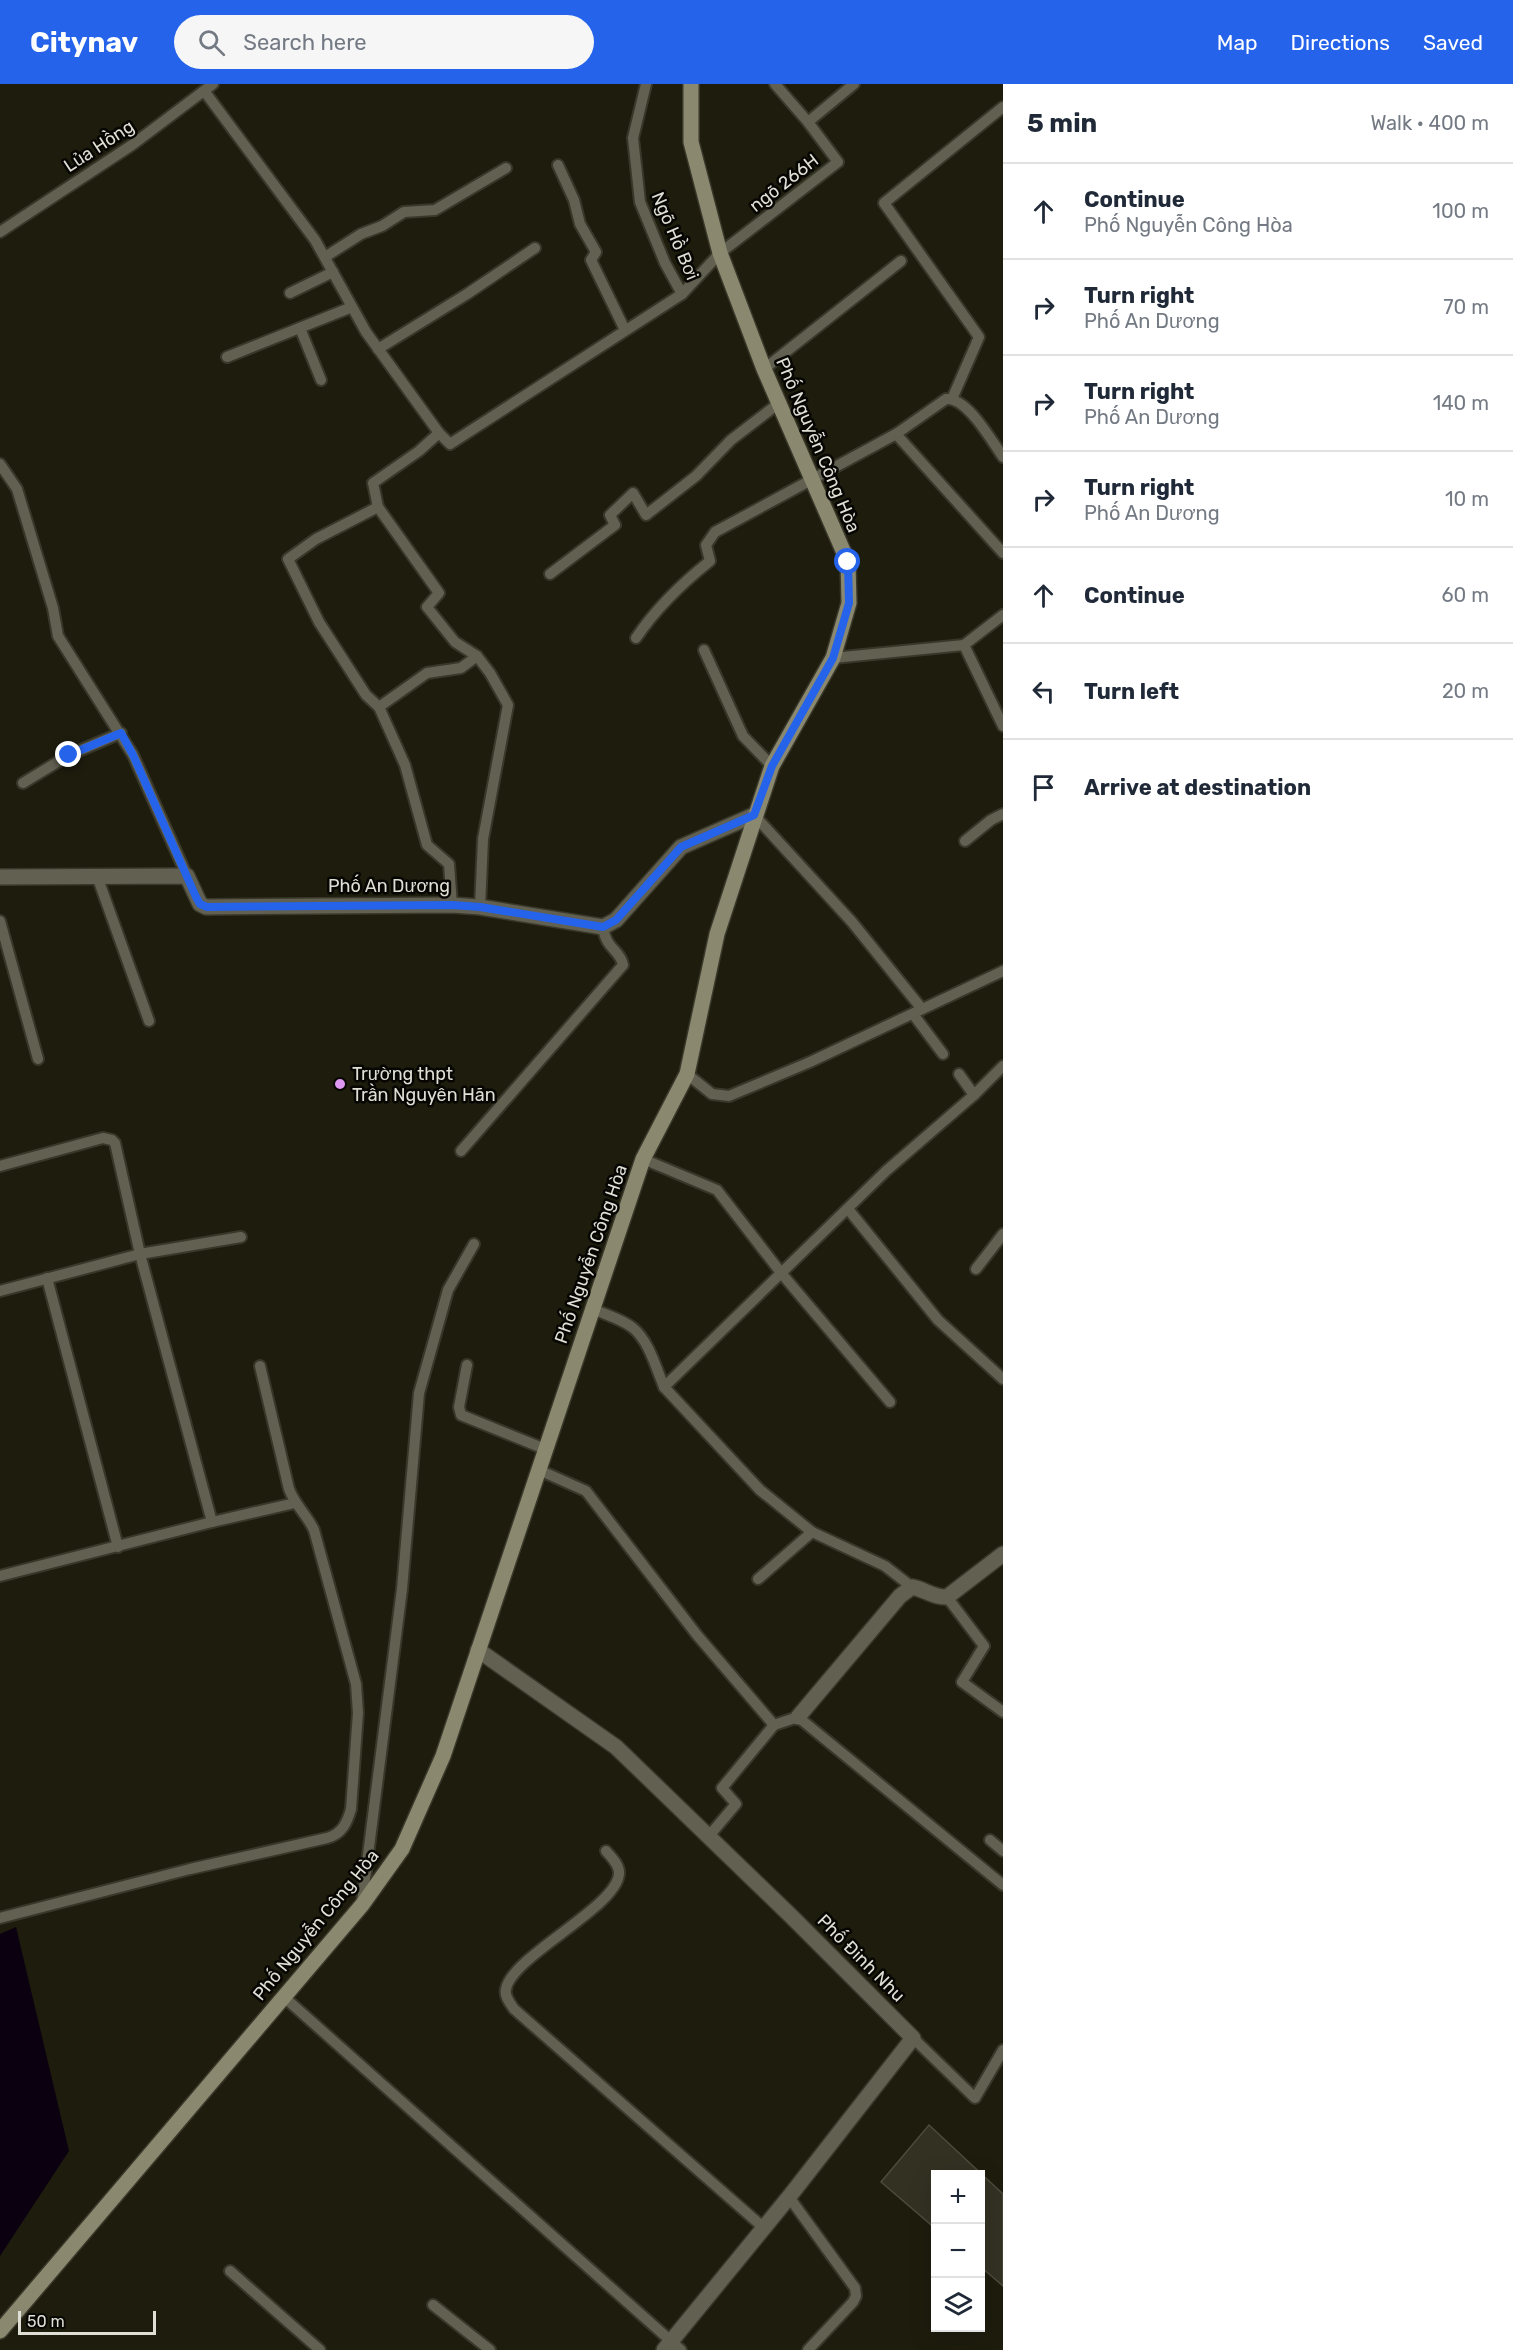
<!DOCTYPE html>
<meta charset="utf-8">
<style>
:root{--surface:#fff;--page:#f6f6f7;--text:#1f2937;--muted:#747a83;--line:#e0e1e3;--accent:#2563eb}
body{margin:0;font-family:Rubik,sans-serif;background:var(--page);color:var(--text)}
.controls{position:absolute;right:18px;bottom:18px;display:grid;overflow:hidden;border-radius:0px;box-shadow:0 6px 24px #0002}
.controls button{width:54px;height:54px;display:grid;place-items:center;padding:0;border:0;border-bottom:2px solid var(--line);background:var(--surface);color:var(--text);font:30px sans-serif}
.scale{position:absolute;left:18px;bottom:15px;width:138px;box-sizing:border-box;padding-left:6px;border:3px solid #dfdfd5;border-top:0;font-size:16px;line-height:21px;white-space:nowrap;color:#dfdfd5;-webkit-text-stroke:4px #070603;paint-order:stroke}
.stop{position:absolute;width:18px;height:18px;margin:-14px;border:4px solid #2563eb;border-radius:50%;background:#fff}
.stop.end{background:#2563eb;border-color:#fff;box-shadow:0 2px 6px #0008}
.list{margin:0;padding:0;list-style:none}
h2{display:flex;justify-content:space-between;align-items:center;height:78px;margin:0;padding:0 24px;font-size:26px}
h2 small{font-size:20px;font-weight:400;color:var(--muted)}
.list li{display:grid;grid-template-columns:39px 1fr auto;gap:18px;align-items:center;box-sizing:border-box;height:96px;padding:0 24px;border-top:2px solid var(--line)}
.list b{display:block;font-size:22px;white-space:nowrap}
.list p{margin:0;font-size:20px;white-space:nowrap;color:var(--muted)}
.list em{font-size:20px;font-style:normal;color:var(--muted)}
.icon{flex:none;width:33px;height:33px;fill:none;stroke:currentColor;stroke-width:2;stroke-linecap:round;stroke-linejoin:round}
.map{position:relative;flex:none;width:1003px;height:2266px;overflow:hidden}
header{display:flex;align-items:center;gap:36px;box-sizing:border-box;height:84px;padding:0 30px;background:var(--accent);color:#fff}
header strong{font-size:28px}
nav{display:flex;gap:33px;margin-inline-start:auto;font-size:21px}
.search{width:420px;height:54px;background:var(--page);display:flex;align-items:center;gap:15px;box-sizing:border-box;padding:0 21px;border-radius:33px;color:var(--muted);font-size:22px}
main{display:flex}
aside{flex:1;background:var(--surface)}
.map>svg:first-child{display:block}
.water{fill:#0b0010}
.building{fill:#333122;stroke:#4d4b3b;stroke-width:1.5}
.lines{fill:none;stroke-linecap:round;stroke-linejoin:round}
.lane-casing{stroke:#383729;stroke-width:14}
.street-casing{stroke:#383729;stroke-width:18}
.secondary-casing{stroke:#383729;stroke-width:18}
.lane{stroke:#626051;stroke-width:10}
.street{stroke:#626051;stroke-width:15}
.secondary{stroke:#8a886f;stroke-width:15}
.route{stroke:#2563eb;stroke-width:8}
.poi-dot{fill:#de98f2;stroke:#070603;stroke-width:2}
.labels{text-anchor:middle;stroke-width:5;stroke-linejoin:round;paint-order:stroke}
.street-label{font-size:18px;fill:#dfdfd5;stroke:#070603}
.poi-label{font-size:18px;fill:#dfdfd5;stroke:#070603;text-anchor:start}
</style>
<header>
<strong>Citynav</strong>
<div class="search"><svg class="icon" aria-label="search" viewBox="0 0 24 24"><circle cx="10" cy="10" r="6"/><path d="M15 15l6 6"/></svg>Search here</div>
<nav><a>Map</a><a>Directions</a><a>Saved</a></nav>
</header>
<main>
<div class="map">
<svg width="1003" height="2266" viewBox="0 0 1003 2266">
<rect width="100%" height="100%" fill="#1d1c0d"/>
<path class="water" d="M 16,1843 L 69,2067 L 0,2172 L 0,1850 Z"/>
<path class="building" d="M 929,2041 L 1003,2110 L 1003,2202 L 981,2183 L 981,2091 L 936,2091 L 936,2145 L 881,2098 Z"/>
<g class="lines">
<defs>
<g id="lane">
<path d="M 646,0 L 633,54 L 640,118 L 665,179 L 682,210"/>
<path d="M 775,0 L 808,38"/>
<path d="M 205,8 L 315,156 L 366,248 L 439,349 L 450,360 L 682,210 L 720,169 L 838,78 L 808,38 L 854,0"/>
<path d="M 558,81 L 574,116 L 580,140 L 596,168 L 591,176 L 625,246"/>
<path d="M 0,148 L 132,61 L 213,0"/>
<path d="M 325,173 L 361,150 L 382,142 L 404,128 L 435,126 L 506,84"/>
<path d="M 290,209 L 333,188"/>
<path d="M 300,244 L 321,296"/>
<path d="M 378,265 L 467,210 L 535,164"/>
<path d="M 227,273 L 352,223"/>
<path d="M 764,285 L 901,177"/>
<path d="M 952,315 L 979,253 L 884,119 L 1003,23"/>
<path d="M 439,349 L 419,367 L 373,399 L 378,423 L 439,509 L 427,523 L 455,558 L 477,572 L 490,589 L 508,621 L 483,755 L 480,823"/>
<path d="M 896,350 L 1003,469"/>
<path d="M 0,380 L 17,405 L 53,524 L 58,552 L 133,671 L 187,792"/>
<path d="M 378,423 L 316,455 L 288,475 L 319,538 L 366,611 L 379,623 L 427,589 L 461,584 L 477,572"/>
<path d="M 550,490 L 615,441 L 610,431 L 633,409 L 646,431 L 696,392 L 731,356 L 779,319"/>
<path d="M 636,554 C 657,523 681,500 710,477 L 706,461 L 715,448 L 896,350 L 946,315 C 967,313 991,356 1003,373"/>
<path d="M 964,561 L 1003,531"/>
<path d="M 704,566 L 743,652 L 772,682"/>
<path d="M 833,574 L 964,561 L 1003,642"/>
<path d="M 379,623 L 405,681 L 427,761 L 449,780 L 452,821"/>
<path d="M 23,699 L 69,671 L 121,649"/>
<path d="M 754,731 L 852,838 L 922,925"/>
<path d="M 965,757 L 991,736 L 1003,730"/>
<path d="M 97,792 L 149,937"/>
<path d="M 0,837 L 38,975"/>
<path d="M 913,930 L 943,970"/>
<path d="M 687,990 L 712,1010 L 729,1012 L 810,978 L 1003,887"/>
<path d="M 959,990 L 974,1011"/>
<path d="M 461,1067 L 623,881 C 620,865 606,866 603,843"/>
<path d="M 643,1075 L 717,1106 L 782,1190 L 890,1318"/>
<path d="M 0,1082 L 103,1054 L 112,1056 L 115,1059 L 140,1170 L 212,1438"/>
<path d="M 848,1125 L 938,1236 L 1003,1295"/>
<path d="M 976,1185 L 1003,1150"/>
<path d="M 47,1194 L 118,1463"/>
<path d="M 0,1207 L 140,1170 L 241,1153"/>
<path d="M 593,1225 C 606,1231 622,1235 633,1244 C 649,1257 656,1284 664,1303 L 886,1087 L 974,1011 L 1003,982"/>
<path d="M 467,1281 L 459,1323 L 461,1331 L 545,1365"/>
<path d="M 664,1303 L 760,1406 L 812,1448 L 885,1482 L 912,1503"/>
<path d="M 539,1386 L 586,1407 L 697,1551 L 774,1641 L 798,1633 L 1003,1801"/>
<path d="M 0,1492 L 212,1438 L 295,1419"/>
<path d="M 758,1495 L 812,1448"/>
<path d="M 947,1513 L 984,1562 L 962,1598 L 1003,1628"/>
<path d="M 709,1752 L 736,1720 L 722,1704 L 774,1641"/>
<path d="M 990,1756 L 1003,1767"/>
<path d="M 606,1767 C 611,1773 620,1781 619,1790 C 616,1824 512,1872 506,1905 C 504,1912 510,1919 514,1925 L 764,2144"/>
<path d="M 362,1818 L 402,1505 L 419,1309 L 448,1206 L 474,1160"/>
<path d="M 0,1834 L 190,1785 L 327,1754 C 342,1750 347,1739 351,1725 L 358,1629 L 356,1600 L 314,1446 C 307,1431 295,1421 289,1405 L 260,1282"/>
<path d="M 284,1913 L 681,2266"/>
<path d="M 913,1954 L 975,2014 L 1003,1966"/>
<path d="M 789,2113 L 855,2204 L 856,2212 L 853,2218 L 808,2266"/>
<path d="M 230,2187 L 320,2266"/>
<path d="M 433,2221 L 490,2266"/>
</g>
<g id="street">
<path d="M 0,793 L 187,792 L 200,820 L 206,823 L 452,821 L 480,823 L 603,843 L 616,836 L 681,763 L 754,731"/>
<path d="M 478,1566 L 616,1663 L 793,1834 L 913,1954 L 789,2113 L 664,2266"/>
<path d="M 798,1633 L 900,1512 L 912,1503 C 924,1505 934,1514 947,1513 L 1003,1470"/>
</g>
<path id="secondary" d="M 0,2247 L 362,1821 L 402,1765 L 443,1672 L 643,1075 L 687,990 L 717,850 L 772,682 L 833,574 L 849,519 L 848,478 L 764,285 L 720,169 L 691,58 L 691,0"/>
</defs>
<use href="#lane" class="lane-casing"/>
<use href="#street" class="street-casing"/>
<use href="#secondary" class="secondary-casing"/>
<use href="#lane" class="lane"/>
<use href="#street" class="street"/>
<use href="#secondary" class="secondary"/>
</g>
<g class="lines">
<path class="route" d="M 69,671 L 121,649 L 133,671 L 196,813 L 200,820 L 207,823 L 452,821 L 480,823 L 603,843 L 616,836 L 681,763 L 754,731 L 772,682 L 833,574 L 849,519 L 848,478"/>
</g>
<circle class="poi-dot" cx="340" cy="1000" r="6"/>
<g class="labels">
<g class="street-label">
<text transform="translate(99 62) rotate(-33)" y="6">Lủa Hồng</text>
<text transform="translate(784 99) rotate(-38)" y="6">ngõ 266H</text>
<text transform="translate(675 152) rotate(67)" y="6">Ngõ Hồ Bơi</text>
<text transform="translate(818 361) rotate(67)" y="6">Phố Nguyễn Công Hòa</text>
<text x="389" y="808">Phố An Dương</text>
<text transform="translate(591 1170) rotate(-71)" y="6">Phố Nguyễn Công Hòa</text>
<text transform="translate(316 1841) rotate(-51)" y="6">Phố Nguyễn Công Hòa</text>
<text transform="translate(861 1874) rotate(45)" y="6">Phố Đinh Nhu</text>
</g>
<g class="poi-label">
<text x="352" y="996">Trường thpt<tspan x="352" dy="21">Trần Nguyên Hãn</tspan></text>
</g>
</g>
</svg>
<div class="controls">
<button>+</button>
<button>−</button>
<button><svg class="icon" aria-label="layers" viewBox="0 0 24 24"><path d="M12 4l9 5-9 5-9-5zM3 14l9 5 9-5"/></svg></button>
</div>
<div class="scale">50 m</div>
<div class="stop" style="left:848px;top:478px"></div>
<div class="stop end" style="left:69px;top:671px"></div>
</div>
<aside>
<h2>5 min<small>Walk · 400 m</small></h2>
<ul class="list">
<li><svg class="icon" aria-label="ahead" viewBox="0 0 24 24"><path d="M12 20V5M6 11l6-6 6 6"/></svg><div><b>Continue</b><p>Phố Nguyễn Công Hòa</p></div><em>100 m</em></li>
<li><svg class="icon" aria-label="right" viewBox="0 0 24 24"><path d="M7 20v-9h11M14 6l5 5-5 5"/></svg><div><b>Turn right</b><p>Phố An Dương</p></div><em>70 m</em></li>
<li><svg class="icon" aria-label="right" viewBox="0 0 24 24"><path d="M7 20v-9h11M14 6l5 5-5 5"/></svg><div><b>Turn right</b><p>Phố An Dương</p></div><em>140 m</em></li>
<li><svg class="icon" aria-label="right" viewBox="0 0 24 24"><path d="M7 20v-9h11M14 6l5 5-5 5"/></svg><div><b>Turn right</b><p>Phố An Dương</p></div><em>10 m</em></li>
<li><svg class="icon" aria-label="ahead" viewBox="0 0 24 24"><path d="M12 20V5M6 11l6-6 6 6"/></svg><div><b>Continue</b></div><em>60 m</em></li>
<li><svg class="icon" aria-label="left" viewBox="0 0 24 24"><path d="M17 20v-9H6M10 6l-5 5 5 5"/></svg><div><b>Turn left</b></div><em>20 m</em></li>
<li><svg class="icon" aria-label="arrive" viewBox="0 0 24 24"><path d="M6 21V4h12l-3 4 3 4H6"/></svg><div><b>Arrive at destination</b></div></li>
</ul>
</aside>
</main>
